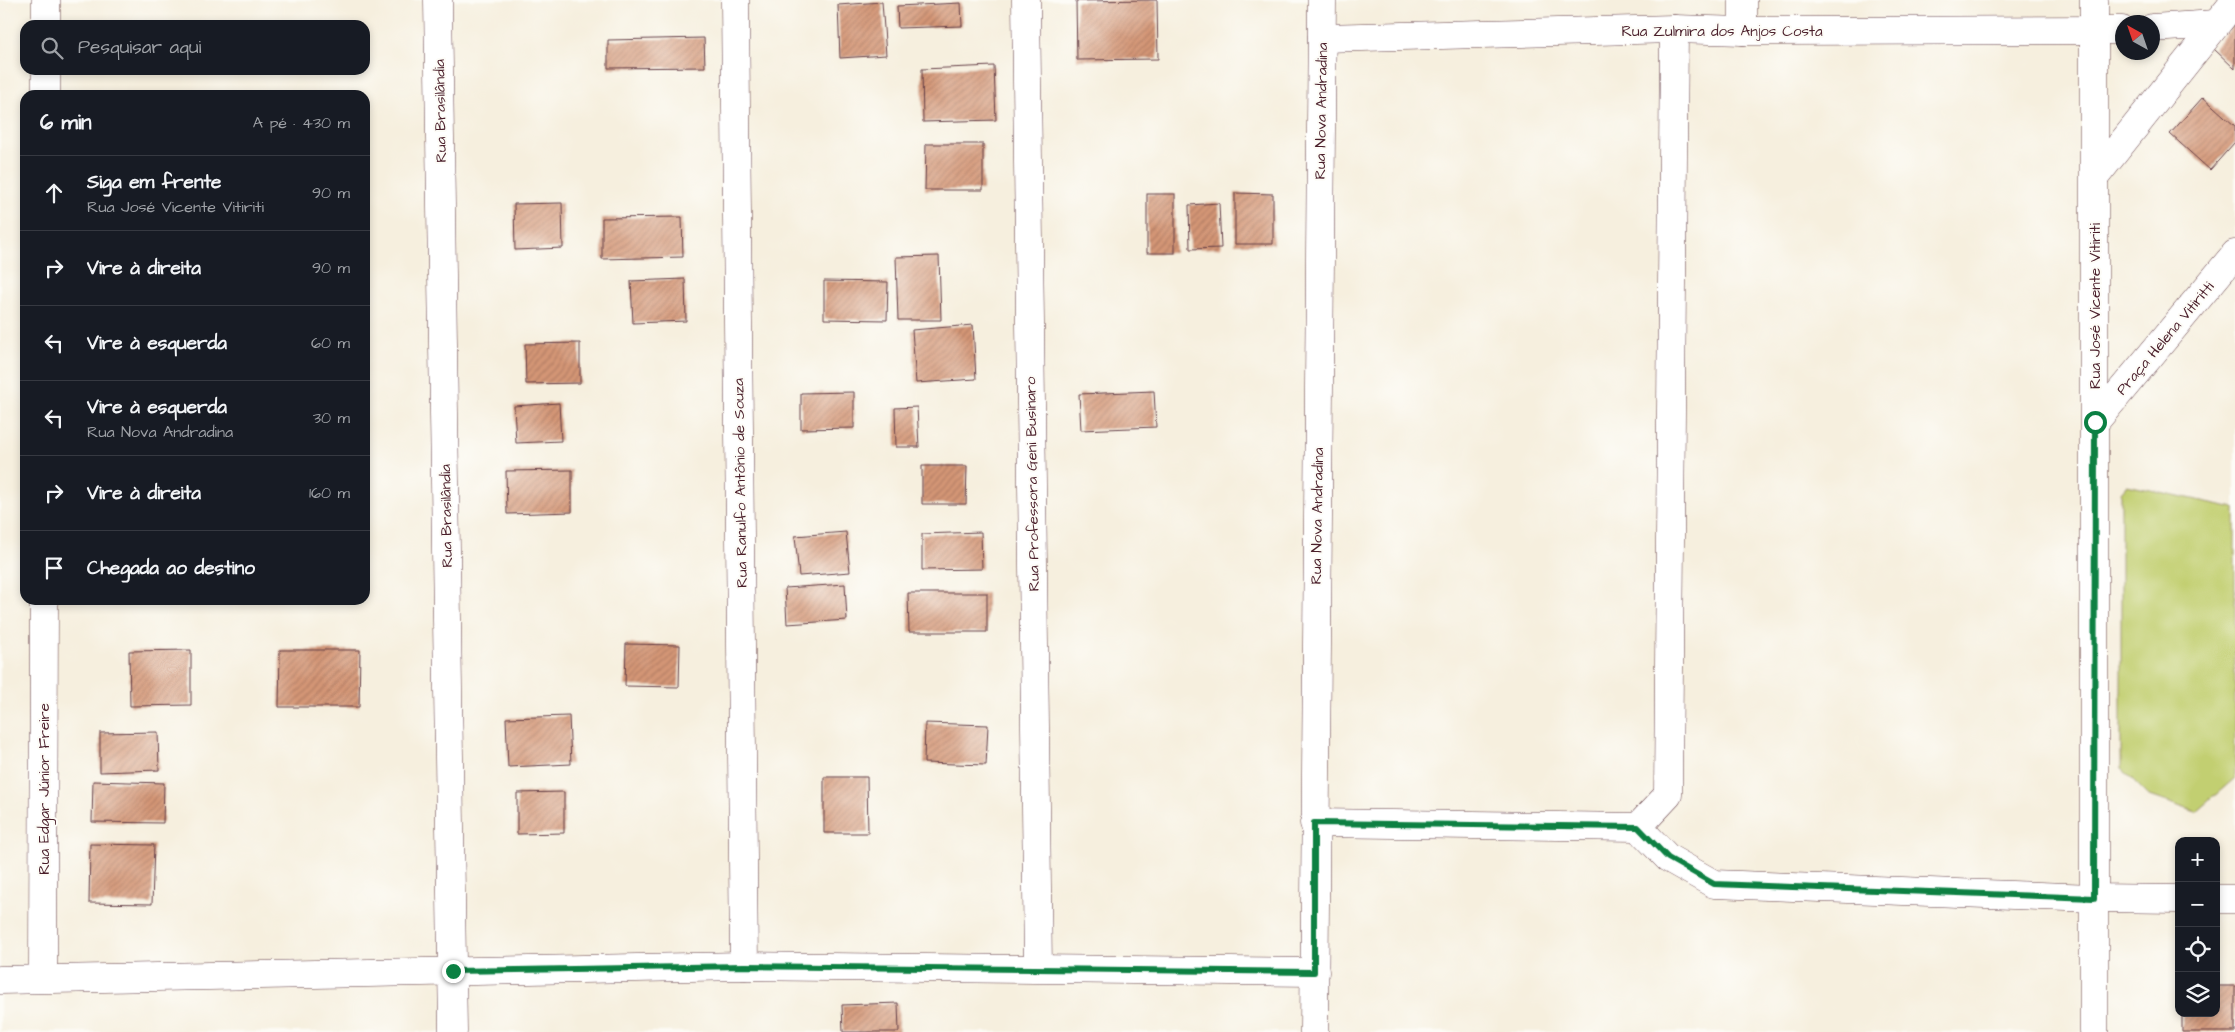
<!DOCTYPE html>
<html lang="pt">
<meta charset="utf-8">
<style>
:root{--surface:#171b24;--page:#20242c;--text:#f1f3f6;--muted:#9ea1a6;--line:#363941}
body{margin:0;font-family:"Architects Daughter",sans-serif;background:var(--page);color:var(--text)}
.controls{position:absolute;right:15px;bottom:15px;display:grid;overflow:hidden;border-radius:10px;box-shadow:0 2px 8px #0003}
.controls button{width:45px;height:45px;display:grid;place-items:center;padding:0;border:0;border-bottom:1px solid var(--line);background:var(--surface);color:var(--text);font:25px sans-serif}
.compass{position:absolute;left:2115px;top:15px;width:45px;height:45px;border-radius:50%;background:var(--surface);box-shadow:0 2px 8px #0003;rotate:320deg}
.stop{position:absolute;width:15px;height:15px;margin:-11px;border:4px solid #0b8043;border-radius:50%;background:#fff}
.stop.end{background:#0b8043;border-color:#fff;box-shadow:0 1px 5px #0008}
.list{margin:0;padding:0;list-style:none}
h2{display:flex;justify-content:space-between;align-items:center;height:65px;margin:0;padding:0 20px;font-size:21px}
h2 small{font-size:16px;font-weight:400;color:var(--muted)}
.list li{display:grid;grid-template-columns:32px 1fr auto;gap:15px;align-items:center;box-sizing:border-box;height:75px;padding:0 20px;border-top:1px solid var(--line)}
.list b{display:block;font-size:19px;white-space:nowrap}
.list p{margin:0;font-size:16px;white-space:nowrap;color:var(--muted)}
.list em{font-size:16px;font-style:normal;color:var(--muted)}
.icon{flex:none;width:28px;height:28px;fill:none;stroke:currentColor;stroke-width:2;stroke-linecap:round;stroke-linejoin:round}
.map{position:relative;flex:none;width:2235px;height:1032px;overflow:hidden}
.search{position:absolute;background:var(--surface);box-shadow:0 2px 8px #0003;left:20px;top:20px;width:350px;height:55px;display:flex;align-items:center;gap:12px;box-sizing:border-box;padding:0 18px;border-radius:15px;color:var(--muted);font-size:19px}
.panel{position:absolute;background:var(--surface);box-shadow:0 2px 8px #0003;left:20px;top:90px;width:350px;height:515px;border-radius:15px}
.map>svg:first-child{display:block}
.grass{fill:#c2cf71;stroke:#86774e}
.building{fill:url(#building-hatch)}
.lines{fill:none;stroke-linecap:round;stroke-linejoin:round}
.minor-casing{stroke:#643e46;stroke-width:29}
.minor{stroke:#fff;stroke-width:28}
.route{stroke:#0b8043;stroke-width:6}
.labels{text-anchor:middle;stroke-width:4;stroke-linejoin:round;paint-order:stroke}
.street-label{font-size:15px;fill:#4a1f2b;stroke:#fdfcf7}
</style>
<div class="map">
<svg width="2235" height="1032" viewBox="0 0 2235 1032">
<defs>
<pattern id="building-hatch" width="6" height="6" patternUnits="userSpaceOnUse" patternTransform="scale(1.25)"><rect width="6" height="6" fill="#d49676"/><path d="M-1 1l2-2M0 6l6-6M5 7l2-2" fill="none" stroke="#ae7a61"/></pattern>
</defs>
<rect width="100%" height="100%" fill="#fdfcf7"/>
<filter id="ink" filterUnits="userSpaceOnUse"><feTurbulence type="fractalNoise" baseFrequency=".02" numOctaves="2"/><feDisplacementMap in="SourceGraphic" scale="10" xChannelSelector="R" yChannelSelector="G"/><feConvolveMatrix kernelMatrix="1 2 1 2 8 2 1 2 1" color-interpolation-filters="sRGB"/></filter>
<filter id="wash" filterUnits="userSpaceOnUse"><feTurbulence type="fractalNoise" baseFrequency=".0096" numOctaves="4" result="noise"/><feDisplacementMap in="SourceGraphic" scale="20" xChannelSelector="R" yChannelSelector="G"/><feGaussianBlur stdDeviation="1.12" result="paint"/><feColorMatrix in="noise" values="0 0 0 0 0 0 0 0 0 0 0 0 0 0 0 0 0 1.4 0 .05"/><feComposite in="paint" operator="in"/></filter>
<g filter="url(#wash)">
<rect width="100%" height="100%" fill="#f6efde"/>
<path class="grass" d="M 2127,485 L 2235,508 L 2235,778 L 2196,812 L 2149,796 L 2121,768 L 2121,492 Z"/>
<g id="blocks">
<g class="building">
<path d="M 1157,0 L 1158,59 L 1077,60 L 1076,1 Z"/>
<path d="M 882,2 L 886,55 L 840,58 L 838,5 Z"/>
<path d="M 961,3 L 962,26 L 898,28 L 897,6 Z"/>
<path d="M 2235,24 L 2235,69 L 2213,48 Z"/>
<path d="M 704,38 L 705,67 L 608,68 L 608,40 Z"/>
<path d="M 994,66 L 996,120 L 923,122 L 922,69 Z"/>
<path d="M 2203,97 L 2235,126 L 2235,142 L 2210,170 L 2170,134 Z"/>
<path d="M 926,144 L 983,144 L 983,190 L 925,190 Z"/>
<path d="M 1235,193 L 1273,194 L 1273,244 L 1235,244 Z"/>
<rect x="1147" y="194" width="28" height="59"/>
<path d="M 562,203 L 563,248 L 515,250 L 514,204 Z"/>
<path d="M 1219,203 L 1221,248 L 1190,249 L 1189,205 Z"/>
<path d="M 682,217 L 683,257 L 602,259 L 602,218 Z"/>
<path d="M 939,256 L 941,320 L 898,320 L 896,257 Z"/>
<path d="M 685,279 L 686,321 L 633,323 L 631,281 Z"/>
<path d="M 824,281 L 888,282 L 887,320 L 824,319 Z"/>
<path d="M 973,325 L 976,379 L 916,383 L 912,330 Z"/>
<path d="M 580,343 L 580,383 L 526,384 L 525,344 Z"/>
<path d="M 1154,391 L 1156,427 L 1081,430 L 1079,394 Z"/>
<path d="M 854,392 L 854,428 L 801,429 L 801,393 Z"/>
<path d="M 559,403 L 561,441 L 516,443 L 514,406 Z"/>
<path d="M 917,407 L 919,447 L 896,447 L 895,408 Z"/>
<path d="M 922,466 L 967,466 L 966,504 L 922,504 Z"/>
<path d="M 572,470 L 572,512 L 507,514 L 506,471 Z"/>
<path d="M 846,532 L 850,572 L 799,576 L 795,536 Z"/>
<path d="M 981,532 L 982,569 L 922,570 L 922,534 Z"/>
<path d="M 845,584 L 847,620 L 787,624 L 785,588 Z"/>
<path d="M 908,593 L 987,593 L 987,632 L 909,632 Z"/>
<path d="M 626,644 L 680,645 L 679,687 L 625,686 Z"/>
<path d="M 191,650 L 191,705 L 130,706 L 129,651 Z"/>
<path d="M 280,650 L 360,650 L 359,707 L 279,707 Z"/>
<path d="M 569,716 L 571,764 L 508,767 L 506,718 Z"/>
<path d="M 925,723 L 988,725 L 986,765 L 924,763 Z"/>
<path d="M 158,732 L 159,770 L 100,772 L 100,733 Z"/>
<path d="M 824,777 L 867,777 L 868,833 L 824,833 Z"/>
<path d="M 93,781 L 164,783 L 163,823 L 92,822 Z"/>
<path d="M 564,792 L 564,833 L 517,834 L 517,793 Z"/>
<path d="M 90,844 L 154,845 L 152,904 L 89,903 Z"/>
<path d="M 2216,986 L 2235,986 L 2235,1032 L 2182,1032 L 2182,1013 L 2216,1013 Z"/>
<path d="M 898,1003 L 899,1032 L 843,1032 L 842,1005 Z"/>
</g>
</g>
</g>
<g filter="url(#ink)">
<use href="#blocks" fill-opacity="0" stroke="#643e46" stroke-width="1"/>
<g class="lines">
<defs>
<g id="minor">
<path d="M 438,0 L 453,1032"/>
<path d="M 735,0 L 744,966"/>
<path d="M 1026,0 L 1038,968"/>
<path d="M 1743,0 L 1743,31"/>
<path d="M 2094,0 L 2094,1032"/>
<path d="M 46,25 L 46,0"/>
<path d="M 2152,28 L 2216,24"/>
<path d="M 1322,38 L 1674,29 L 1743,31 L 2122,30"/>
<path d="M 46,95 L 46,70"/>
<path d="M 2095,177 L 2235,1"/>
<path d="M 2095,422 L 2235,254"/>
<path d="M 1314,823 L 1638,827 L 1668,795 L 1674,29"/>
<path d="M 1638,827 L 1668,858 L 1714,884 L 2094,898 L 2179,899"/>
<path d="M 2216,899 L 2235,899"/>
<path d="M 43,978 L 44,600"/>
<path d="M 0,980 L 744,966 L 1315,972"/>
<path d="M 1314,1032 L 1322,0"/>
</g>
</defs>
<use href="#minor" class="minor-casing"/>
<use href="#minor" class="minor"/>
</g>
</g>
<g class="lines" filter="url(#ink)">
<path class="route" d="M 453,971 L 744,966 L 1314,972 L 1314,823 L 1638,827 L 1668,858 L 1714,884 L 2094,898 L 2095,422"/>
</g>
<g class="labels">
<g class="street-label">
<text x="1722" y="36">Rua Zulmira dos Anjos Costa</text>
<text transform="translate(440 111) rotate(-91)" y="5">Rua Brasilândia</text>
<text transform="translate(1321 111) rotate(-89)" y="5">Rua Nova Andradina</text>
<text transform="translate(2095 306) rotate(-90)" y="5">Rua José Vicente Vitiriti</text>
<text transform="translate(2165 338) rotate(-50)" y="5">Praça Helena Vitiritti</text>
<text transform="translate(740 483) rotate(-91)" y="5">Rua Ranulfo Antônio de Souza</text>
<text transform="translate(1032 484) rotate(-91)" y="5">Rua Professora Geni Businaro</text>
<text transform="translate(446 516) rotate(-91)" y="5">Rua Brasilândia</text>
<text transform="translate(1317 516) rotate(-89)" y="5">Rua Nova Andradina</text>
<text transform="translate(44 789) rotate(-90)" y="5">Rua Edgar Júnior Freire</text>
</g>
</g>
</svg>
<div class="controls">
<button>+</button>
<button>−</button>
<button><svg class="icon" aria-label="locate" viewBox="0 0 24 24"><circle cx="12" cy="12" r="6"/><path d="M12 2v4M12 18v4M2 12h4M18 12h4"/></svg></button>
<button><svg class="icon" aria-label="layers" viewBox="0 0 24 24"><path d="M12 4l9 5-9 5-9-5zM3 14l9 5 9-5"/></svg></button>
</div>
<svg class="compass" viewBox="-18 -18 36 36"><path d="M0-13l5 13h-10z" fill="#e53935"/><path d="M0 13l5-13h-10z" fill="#9ea1a6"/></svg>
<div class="stop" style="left:2095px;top:422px"></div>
<div class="stop end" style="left:453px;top:971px"></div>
<div class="search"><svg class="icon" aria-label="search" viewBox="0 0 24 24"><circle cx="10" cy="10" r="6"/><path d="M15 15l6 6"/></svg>Pesquisar aqui</div>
<section class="panel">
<h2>6 min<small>A pé · 430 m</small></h2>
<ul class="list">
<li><svg class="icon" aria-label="ahead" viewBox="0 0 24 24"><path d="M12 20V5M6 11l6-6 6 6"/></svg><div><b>Siga em frente</b><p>Rua José Vicente Vitiriti</p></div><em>90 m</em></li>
<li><svg class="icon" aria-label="right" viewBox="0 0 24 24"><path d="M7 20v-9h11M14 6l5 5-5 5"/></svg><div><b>Vire à direita</b></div><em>90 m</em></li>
<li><svg class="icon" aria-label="left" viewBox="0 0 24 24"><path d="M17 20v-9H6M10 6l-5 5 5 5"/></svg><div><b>Vire à esquerda</b></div><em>60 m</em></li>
<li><svg class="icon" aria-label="left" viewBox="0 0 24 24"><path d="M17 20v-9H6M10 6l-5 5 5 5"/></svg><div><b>Vire à esquerda</b><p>Rua Nova Andradina</p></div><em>30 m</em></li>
<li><svg class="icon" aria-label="right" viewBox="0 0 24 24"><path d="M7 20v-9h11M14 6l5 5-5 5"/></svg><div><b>Vire à direita</b></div><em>160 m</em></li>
<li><svg class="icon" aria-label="arrive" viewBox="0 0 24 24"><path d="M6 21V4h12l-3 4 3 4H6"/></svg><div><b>Chegada ao destino</b></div></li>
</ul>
</section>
</div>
